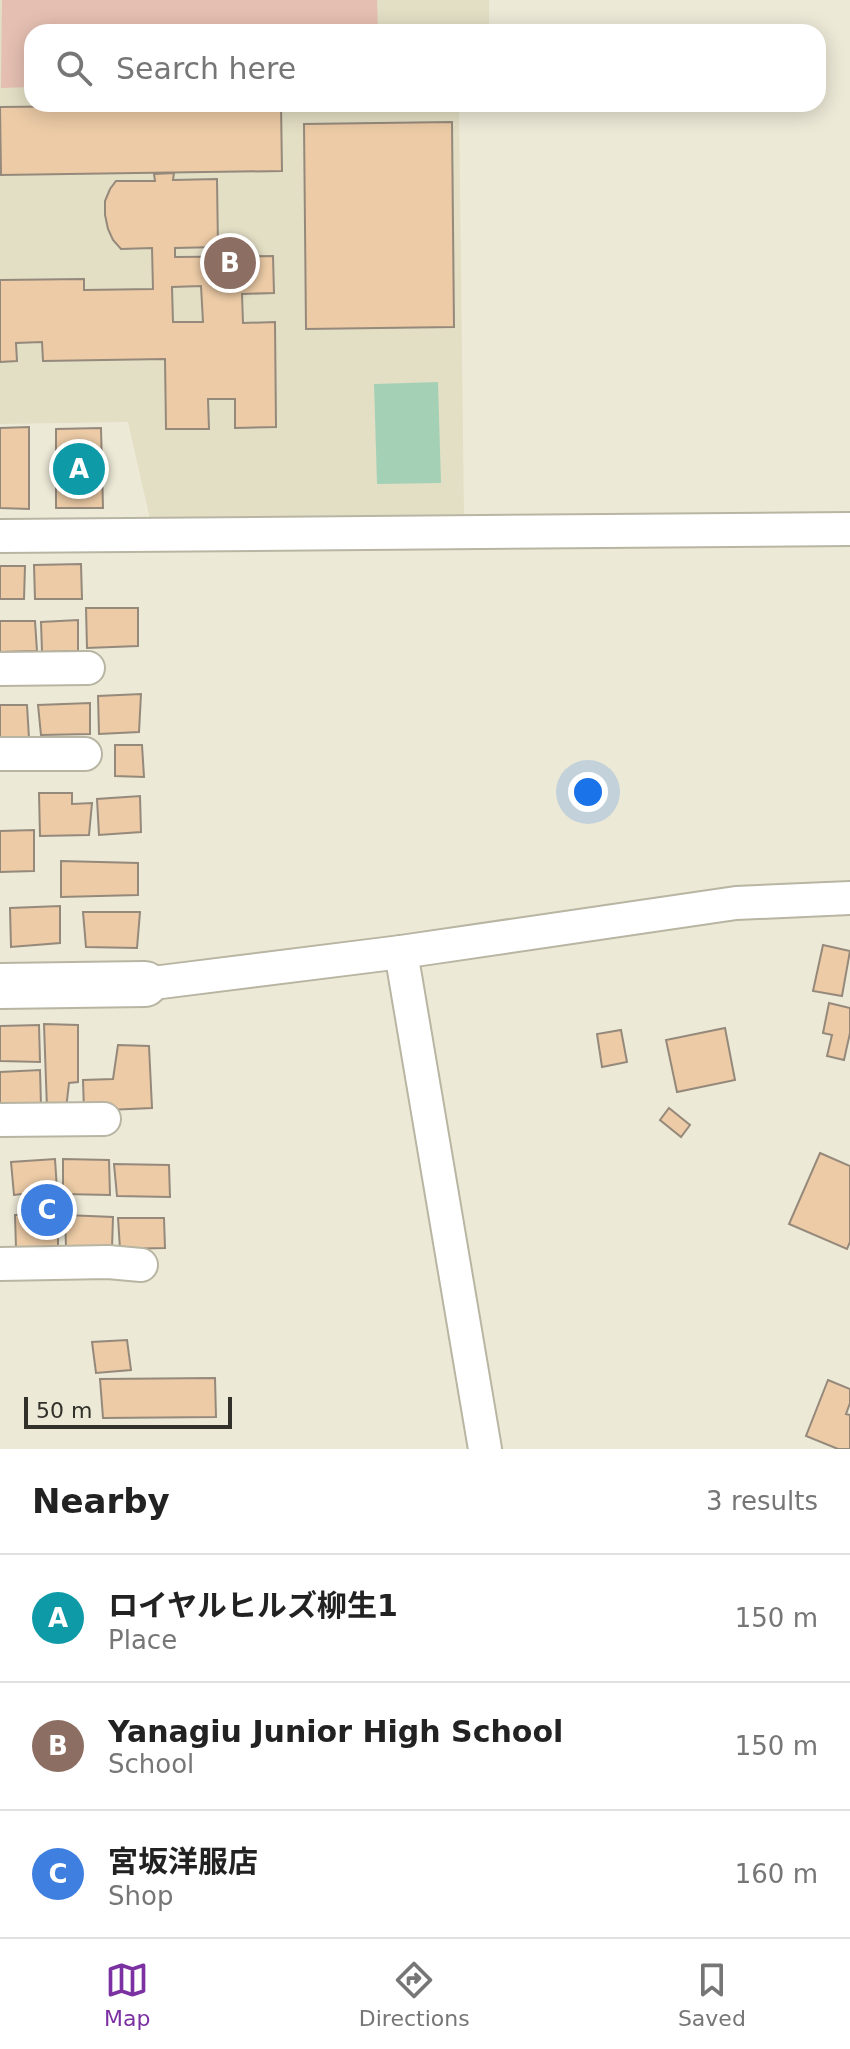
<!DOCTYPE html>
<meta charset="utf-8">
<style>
:root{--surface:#fff;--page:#f2f2f2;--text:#222;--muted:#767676;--line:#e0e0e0;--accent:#7c31a3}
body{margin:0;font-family:"DejaVu Sans","Noto Sans JP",sans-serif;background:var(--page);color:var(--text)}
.scale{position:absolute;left:24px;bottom:20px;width:208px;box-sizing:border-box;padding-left:8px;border:4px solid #313029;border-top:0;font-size:22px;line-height:28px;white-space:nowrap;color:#313029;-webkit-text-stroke:6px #ede9d7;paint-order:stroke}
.you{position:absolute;left:588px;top:792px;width:28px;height:28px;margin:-20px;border:6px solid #fff;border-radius:50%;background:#1a73e8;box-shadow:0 0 0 12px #1a73e833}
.badge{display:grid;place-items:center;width:52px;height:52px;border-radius:50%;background:var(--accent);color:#fff;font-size:26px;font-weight:700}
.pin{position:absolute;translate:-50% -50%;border:4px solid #fff;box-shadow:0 2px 8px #0006}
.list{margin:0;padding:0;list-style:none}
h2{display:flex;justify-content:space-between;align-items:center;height:104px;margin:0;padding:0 32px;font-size:34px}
h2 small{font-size:26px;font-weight:400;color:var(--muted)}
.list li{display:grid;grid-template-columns:52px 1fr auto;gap:24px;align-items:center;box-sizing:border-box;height:128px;padding:0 32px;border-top:2px solid var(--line)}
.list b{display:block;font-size:30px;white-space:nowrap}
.list p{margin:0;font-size:26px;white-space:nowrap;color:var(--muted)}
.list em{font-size:26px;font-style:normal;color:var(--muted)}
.icon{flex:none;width:44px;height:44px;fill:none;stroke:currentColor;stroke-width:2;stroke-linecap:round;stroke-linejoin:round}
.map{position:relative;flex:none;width:850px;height:1449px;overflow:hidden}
.search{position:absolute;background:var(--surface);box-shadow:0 4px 20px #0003;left:24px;right:24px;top:24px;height:88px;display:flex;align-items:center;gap:20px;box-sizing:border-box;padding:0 28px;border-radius:24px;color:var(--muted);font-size:30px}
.sheet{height:488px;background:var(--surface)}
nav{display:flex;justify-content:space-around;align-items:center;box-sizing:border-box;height:112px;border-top:2px solid var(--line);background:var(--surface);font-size:22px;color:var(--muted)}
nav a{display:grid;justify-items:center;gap:4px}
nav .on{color:var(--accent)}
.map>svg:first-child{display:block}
.built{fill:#e3dfc5}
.green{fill:#e5bfb2}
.water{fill:#a4d1b5}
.building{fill:#eccba6;stroke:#95897b;stroke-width:2;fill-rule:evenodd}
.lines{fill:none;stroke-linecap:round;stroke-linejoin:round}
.street-casing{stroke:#b8b5a3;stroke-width:36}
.secondary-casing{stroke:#b8b5a3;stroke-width:48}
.street{stroke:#fff;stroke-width:32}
.secondary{stroke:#fff;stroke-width:44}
</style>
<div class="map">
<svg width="850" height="1449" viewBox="0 0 850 1449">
<rect width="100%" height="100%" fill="#ede9d7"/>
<path class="built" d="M 0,0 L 489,0 L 489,32 L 32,32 L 32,104 L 459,104 L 464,516 L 150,519 L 128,422 L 0,424 Z"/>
<path class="green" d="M 2,0 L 377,0 L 378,32 L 32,32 L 32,87 L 1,88 Z"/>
<path class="water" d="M 438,382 L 441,483 L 377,484 L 374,384 Z"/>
<g class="building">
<path d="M 281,104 L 282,171 L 1,175 L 0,107 Z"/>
<path d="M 452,122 L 454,327 L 306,329 L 304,124 Z"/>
<path d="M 174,173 L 173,180 L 217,179 L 218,247 L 175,248 L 175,257 L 273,256 L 274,293 L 242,294 L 243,323 L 275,322 L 276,427 L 235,428 L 235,399 L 208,399 L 209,429 L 166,429 L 165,359 L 43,361 L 42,342 L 16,343 L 17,361 L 0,362 L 0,280 L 84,279 L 84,290 L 153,289 L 152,248 L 121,249 L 113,240 L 108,229 L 105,215 L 105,201 L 110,189 L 116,181 L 155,181 L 154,174 ZM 201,286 L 203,322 L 173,322 L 172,287 Z"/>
<path d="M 29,427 L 29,509 L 0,508 L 0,428 Z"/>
<path d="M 101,428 L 103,508 L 56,508 L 56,429 Z"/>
<path d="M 81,564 L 82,599 L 35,599 L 34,565 Z"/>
<path d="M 0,566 L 25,566 L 24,599 L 0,599 Z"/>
<path d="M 86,608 L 138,608 L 138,646 L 87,648 Z"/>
<path d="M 78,620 L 78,651 L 42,652 L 41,622 Z"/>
<path d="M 0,621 L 35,621 L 37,651 L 0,652 Z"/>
<path d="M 141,694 L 139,732 L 99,734 L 98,696 Z"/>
<path d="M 90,703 L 90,734 L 41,735 L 38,705 Z"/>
<path d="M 0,705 L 27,705 L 29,738 L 0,739 Z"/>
<path d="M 115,745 L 142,745 L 144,777 L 115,776 Z"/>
<path d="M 39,793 L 72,793 L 72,804 L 92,803 L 89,835 L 40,836 Z"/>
<path d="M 140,796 L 141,832 L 99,835 L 97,799 Z"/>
<path d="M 34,830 L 34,871 L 0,872 L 0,831 Z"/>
<path d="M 61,861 L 138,863 L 138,895 L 61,897 Z"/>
<path d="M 60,906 L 60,943 L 11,947 L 10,908 Z"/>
<path d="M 83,912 L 140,912 L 137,948 L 86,947 Z"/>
<path d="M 823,945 L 850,951 L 842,996 L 813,991 Z"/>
<path d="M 829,1003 L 850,1008 L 850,1033 L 844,1060 L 827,1056 L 832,1035 L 823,1033 Z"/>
<path d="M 44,1024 L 78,1025 L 78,1082 L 69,1083 L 66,1109 L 47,1109 Z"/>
<path d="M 39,1025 L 40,1062 L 0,1061 L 0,1026 Z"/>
<path d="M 725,1028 L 735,1080 L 677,1092 L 666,1040 Z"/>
<path d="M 621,1030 L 627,1062 L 602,1067 L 597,1034 Z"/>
<path d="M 118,1045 L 149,1046 L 152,1108 L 84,1111 L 83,1080 L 113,1079 Z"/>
<path d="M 40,1070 L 41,1105 L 0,1107 L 0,1072 Z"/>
<path d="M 669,1108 L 690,1125 L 681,1137 L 660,1120 Z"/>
<path d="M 820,1153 L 850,1166 L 850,1242 L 847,1249 L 789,1224 Z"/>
<path d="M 55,1159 L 57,1190 L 14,1195 L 11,1162 Z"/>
<path d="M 63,1159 L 109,1160 L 110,1195 L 63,1194 Z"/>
<path d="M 114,1164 L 169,1165 L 170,1197 L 117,1196 Z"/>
<path d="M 58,1214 L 58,1248 L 16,1248 L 15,1215 Z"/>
<path d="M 65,1215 L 113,1217 L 112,1249 L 66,1248 Z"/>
<path d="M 118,1218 L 164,1218 L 165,1248 L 120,1249 Z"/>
<path d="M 127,1340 L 131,1370 L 96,1373 L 92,1342 Z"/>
<path d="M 215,1378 L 216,1417 L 103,1418 L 100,1379 Z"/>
<path d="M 828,1380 L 850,1389 L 850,1403 L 846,1414 L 850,1415 L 850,1449 L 838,1449 L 806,1436 Z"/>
</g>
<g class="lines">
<defs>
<g id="street">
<path d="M 0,536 L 850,529"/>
<path d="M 0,669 L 88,668"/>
<path d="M 0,754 L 85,754"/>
<path d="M 401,952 L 485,1449"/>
<path d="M 145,984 L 401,952 L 736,903 L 850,898"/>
<path d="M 0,1120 L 104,1119"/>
<path d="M 0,1264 L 108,1262 L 141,1265"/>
</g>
<path id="secondary" d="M 0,986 L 145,984"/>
</defs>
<use href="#street" class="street-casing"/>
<use href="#secondary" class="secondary-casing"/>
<use href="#street" class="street"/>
<use href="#secondary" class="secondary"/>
</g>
</svg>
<div class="scale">50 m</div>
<div class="you"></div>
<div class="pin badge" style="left:79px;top:469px;background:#0f9aa8">A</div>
<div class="pin badge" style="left:230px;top:263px;background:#8d6e63">B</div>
<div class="pin badge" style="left:47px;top:1210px;background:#3f7fe0">C</div>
<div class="search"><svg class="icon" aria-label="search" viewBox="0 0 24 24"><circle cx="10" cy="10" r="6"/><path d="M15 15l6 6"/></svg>Search here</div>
</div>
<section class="sheet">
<h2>Nearby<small>3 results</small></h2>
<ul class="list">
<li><span class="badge" style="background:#0f9aa8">A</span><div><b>ロイヤルヒルズ柳生1</b><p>Place</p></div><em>150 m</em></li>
<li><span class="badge" style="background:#8d6e63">B</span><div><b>Yanagiu Junior High School</b><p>School</p></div><em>150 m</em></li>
<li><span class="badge" style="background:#3f7fe0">C</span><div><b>宮坂洋服店</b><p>Shop</p></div><em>160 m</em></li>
</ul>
</section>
<nav>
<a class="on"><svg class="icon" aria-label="map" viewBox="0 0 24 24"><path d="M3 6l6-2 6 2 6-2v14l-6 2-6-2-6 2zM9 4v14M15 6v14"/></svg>Map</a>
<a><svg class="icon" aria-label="directions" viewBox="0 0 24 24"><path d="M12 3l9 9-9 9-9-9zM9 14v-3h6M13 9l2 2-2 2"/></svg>Directions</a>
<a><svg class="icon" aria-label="saved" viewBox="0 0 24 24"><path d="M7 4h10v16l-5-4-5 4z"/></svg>Saved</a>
</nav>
